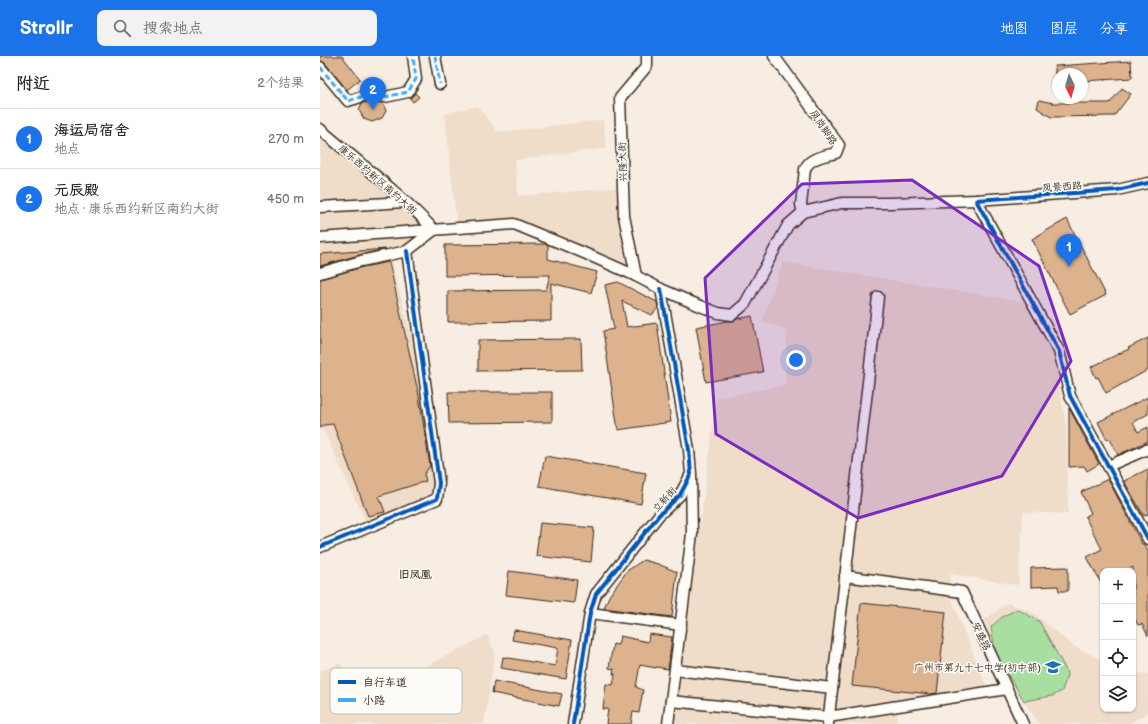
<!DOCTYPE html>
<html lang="zh">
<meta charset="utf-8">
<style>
:root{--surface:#fff;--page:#f2f2f2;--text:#222;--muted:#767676;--line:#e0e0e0;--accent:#1a73e8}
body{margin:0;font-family:"Balsamiq Sans","LXGW WenKai TC",sans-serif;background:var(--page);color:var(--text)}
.controls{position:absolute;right:12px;bottom:12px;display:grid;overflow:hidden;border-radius:8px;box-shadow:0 1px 3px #0004}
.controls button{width:36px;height:36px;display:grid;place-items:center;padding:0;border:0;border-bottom:1px solid var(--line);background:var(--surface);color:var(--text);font:20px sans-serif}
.compass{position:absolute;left:732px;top:12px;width:36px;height:36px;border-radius:50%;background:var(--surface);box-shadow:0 1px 3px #0004;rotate:175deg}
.you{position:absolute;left:476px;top:304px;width:14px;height:14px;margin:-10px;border:3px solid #fff;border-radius:50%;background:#1a73e8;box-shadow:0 0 0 6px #1a73e833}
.badge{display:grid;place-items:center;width:26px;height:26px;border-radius:50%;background:var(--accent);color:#fff;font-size:13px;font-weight:700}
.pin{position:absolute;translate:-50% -33px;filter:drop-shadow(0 1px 2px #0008)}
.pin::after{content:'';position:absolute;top:21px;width:14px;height:12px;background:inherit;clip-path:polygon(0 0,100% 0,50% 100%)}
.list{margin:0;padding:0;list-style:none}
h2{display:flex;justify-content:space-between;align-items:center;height:52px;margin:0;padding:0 16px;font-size:17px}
h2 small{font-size:13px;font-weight:400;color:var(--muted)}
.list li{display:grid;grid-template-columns:26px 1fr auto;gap:12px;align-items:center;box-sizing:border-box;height:60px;padding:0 16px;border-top:1px solid var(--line)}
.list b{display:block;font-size:15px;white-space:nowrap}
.list p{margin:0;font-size:13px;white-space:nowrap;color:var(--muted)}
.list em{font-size:13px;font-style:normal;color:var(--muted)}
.icon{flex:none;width:22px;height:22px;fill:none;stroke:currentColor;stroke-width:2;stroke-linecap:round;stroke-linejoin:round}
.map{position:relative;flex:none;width:828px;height:668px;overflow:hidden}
header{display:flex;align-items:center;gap:24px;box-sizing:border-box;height:56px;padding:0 20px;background:var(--accent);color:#fff}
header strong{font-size:19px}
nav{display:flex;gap:22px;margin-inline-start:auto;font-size:14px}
.search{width:280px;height:36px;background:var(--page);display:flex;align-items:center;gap:10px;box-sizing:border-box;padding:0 14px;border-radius:8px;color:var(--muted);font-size:15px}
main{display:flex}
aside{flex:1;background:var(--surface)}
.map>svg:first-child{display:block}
.built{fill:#efdcc9}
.green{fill:#a9dea1;stroke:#728460}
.building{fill:#ddb38e;stroke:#3b2a1e}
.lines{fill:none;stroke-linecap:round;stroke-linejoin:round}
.minor-casing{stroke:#3b2a1e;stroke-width:13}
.minor{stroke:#fdfcf7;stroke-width:10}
.quiet{stroke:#3fa9f5;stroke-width:3;stroke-dasharray:6 3;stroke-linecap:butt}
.cycleway-casing{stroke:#fdfcf7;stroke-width:6}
.cycleway{stroke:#0057b8;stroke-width:4}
.marked{fill:#7b2cbf;fill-opacity:0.2;stroke:#7b2cbf;stroke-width:3;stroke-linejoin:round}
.labels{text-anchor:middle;stroke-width:3;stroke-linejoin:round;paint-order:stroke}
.street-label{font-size:10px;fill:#3b2a1e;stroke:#fdfcf7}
.poi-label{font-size:10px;fill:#3b2a1e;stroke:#fdfcf7;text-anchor:end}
.neighbourhood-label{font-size:11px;font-weight:bold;fill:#3b2a1e;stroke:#fdfcf7}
.key{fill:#fdfcf7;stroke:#c3bdb6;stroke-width:1}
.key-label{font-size:11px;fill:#3b2a1e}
</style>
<header>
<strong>Strollr</strong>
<div class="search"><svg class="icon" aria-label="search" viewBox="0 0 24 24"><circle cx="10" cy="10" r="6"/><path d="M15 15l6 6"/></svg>搜索地点</div>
<nav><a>地图</a><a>图层</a><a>分享</a></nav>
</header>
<main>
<aside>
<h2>附近<small>2个结果</small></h2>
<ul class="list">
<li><span class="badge">1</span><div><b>海运局宿舍</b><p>地点</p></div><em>270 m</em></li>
<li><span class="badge">2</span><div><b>元辰殿</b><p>地点 · 康乐西约新区南约大街</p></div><em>450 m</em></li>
</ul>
</aside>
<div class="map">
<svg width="828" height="668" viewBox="0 0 828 668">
<rect width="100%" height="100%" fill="#f7ede2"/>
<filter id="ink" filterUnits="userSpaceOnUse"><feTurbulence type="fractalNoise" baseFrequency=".025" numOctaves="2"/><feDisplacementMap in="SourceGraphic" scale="8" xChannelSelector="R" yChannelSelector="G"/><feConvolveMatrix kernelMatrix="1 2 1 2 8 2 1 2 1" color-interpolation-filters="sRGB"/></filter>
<g filter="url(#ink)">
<g class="built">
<path d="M 157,50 L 178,76 L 283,64 L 286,92 L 195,104 L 198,140 L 297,132 L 311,211 L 194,167 L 137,171 L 125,58 Z"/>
<path d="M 0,82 L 110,168 L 108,187 L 68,194 L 108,341 L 118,438 L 48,471 L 3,373 L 0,375 Z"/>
<path d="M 463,206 L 706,246 L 734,300 L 746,370 L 748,458 L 703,456 L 698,529 L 631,518 L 627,533 L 671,642 L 577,655 L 577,668 L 354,668 L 397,342 L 465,329 L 467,274 L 442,265 Z"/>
<path d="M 687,547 L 713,557 L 753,590 L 783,604 L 783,653 L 813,653 L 813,616 L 828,618 L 828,656 L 809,668 L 720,668 L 704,645 L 680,606 L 664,564 Z"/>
<path d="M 167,579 L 175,597 L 164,668 L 0,668 L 0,615 L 20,607 L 40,644 Z"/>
</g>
<path class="green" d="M 697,553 L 719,565 L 746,614 L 747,619 L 742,635 L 732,640 L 704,645 L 676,599 L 671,571 L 682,561 Z"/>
<g class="building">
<path d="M 0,0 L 22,0 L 40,23 L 27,34 L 5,7 L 0,5 Z"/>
<path d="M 811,5 L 812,22 L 762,25 L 762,18 L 735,18 L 735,10 Z"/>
<path d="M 802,32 L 811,38 L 794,60 L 731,61 L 717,52 L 719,44 L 733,47 L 790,47 Z"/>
<path d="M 95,37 L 99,41 L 93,46 L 90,42 Z"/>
<path d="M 50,45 L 63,47 L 66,55 L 62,62 L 52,66 L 44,63 L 39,54 L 42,47 Z"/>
<path d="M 747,163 L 786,239 L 750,258 L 712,183 Z"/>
<path d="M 226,188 L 228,189 L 228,203 L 277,216 L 271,237 L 231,227 L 231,265 L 128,266 L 128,235 L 226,234 L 230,219 L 125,220 L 125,189 Z"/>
<path d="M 66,193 L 39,199 L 0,210 L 0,198 Z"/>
<path d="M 69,206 L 99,340 L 110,410 L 104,418 L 106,425 L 59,440 L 65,456 L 48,460 L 13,368 L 4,369 L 0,372 L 0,223 L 43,211 Z"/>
<path d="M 298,226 L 337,246 L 338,252 L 332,259 L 302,245 L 307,271 L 337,267 L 351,366 L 298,374 L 283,275 L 294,273 L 285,229 Z"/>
<path d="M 432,260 L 443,316 L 386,326 L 376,271 L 408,265 L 413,265 L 417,263 Z"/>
<path d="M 828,282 L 828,314 L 786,337 L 778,321 L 776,322 L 771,311 L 809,293 L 808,292 Z"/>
<path d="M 261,283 L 262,314 L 158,315 L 158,284 Z"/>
<path d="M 128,336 L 232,336 L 232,366 L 129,367 Z"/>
<path d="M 828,341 L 828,358 L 813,366 L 818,376 L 828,371 L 828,385 L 798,399 L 790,383 L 787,384 L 778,366 Z"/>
<path d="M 749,352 L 779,408 L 767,415 L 764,410 L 749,411 Z"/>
<path d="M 225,400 L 326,417 L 321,448 L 219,430 Z"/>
<path d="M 828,413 L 828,458 L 824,460 L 804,425 Z"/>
<path d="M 788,423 L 822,488 L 824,488 L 828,495 L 828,580 L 822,568 L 818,569 L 813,559 L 813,511 L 805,515 L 783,515 L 783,531 L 767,501 L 782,493 L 765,461 L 771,457 L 761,436 Z"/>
<path d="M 220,467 L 274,472 L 271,506 L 216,500 Z"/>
<path d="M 323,504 L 338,508 L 357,516 L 352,561 L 284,552 L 289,540 L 307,515 Z"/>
<path d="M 748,511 L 748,535 L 739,535 L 738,530 L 711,531 L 711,512 Z"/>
<path d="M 189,515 L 257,524 L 254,547 L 186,539 Z"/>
<path d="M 541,547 L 626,556 L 617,637 L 611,638 L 532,630 Z"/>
<path d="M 194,574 L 252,584 L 246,623 L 181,612 L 183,601 L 235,610 L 238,592 L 192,584 Z"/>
<path d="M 329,578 L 352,581 L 348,613 L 336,611 L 336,612 L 320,609 L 316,631 L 323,634 L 319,657 L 313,656 L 311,668 L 286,668 L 288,653 L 283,653 L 286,628 L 293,629 L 295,618 L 293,618 L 294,613 L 289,612 L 293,588 L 298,589 L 300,580 L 328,586 Z"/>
<path d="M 174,625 L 242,638 L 239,650 L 172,637 Z"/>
</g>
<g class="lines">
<defs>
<g id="minor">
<path d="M 115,0 L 120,28"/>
<path d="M 454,0 L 519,89 L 516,97 C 505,100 490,101 485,113 L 481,149 L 483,156"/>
<path d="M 0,11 L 28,45 L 50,38 L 65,41 L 88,36 L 96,23 L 93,0"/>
<path d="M 0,73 C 38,106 80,137 114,174"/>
<path d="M 656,144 L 739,295 L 750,340 L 828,483"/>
<path d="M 0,151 L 85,146"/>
<path d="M 0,182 L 194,168 L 264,197 L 314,219 L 341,233 L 378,249 L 398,257 L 412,259 L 425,248 L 468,169 L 483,156 L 522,147 L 570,147 L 656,144 L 797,134 L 828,127"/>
<path d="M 0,217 L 41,205 L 87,195 L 114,174"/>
<path d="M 316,220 L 304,160 L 300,42 L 327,10 L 327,0"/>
<path d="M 788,410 L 828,393"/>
<path d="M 0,491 L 117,443 L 119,427 L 87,195"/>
<path d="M 525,520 L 642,536 L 703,668"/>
<path d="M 270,557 L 361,569"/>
<path d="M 355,614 L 512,632"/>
<path d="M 351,645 L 508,661 L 687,633"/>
<path d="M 253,668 L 270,557 L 276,538 L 339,459 L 360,439 L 371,418 L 369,394 L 341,233"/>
<path d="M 348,668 L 372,478 L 371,420"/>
<path d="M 508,668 L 558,241"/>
</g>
</defs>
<use href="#minor" class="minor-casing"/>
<use href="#minor" class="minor"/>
<g class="quiet">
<path d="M 115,0 L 120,28"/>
<path d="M 0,11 L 28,45 L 50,38 L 65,41 L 88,36 L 96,23 L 93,0"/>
</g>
<defs>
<g id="cycleway">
<path d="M 828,127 L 797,134 L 656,144 L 739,295 L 750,340 L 828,483"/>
<path d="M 0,491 L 117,443 L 119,427 L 87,195"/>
<path d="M 253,668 L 270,557 L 276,538 L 339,459 L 360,439 L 371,418 L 369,394 L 341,233"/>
</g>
</defs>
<use href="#cycleway" class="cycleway-casing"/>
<use href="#cycleway" class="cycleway"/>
</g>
</g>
<path class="marked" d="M 592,124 L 719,210 L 751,305 L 682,420 L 538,462 L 396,378 L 385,222 L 482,128 Z"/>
<defs>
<symbol id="school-bare" viewBox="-9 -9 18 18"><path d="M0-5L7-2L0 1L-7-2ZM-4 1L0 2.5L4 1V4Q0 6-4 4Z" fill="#1f6fb2" stroke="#fdfcf7" stroke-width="2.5" paint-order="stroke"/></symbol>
</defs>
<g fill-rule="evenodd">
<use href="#school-bare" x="722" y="600" width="22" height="22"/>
</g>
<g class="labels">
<g class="street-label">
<text transform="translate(504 71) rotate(56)" y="4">凤岗脚路</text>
<text transform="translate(302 106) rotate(-92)" y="4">兴隆大街</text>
<text transform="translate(58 123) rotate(41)" y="4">康乐西约新区南约大街</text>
<text transform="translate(742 130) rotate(-4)" y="4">凤景西路</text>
<text transform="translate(344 443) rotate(-47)" y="4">立新街</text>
<text transform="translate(662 580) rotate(65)" y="4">安盛路</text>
</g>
<g class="poi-label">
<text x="721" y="615">广州市第九十七中学(初中部)</text>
</g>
<g class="neighbourhood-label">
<text x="95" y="522">旧凤凰</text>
</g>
</g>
<rect x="10" y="612" width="132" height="46" rx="6" class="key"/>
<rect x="18" y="624" width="18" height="4" fill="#0057b8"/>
<rect x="18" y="642" width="18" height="4" fill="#3fa9f5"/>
<g class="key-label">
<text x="43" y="630">自行车道</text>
<text x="43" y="648">小路</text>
</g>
</svg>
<div class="controls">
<button>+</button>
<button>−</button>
<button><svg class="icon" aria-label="locate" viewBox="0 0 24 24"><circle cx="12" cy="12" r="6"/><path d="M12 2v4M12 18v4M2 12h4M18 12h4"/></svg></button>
<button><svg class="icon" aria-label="layers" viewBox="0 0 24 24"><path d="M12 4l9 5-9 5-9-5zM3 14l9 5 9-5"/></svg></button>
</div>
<svg class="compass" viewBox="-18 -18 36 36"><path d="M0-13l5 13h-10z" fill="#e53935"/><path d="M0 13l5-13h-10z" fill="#767676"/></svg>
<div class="you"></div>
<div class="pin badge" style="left:749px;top:211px">1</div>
<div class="pin badge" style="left:53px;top:54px">2</div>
</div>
</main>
